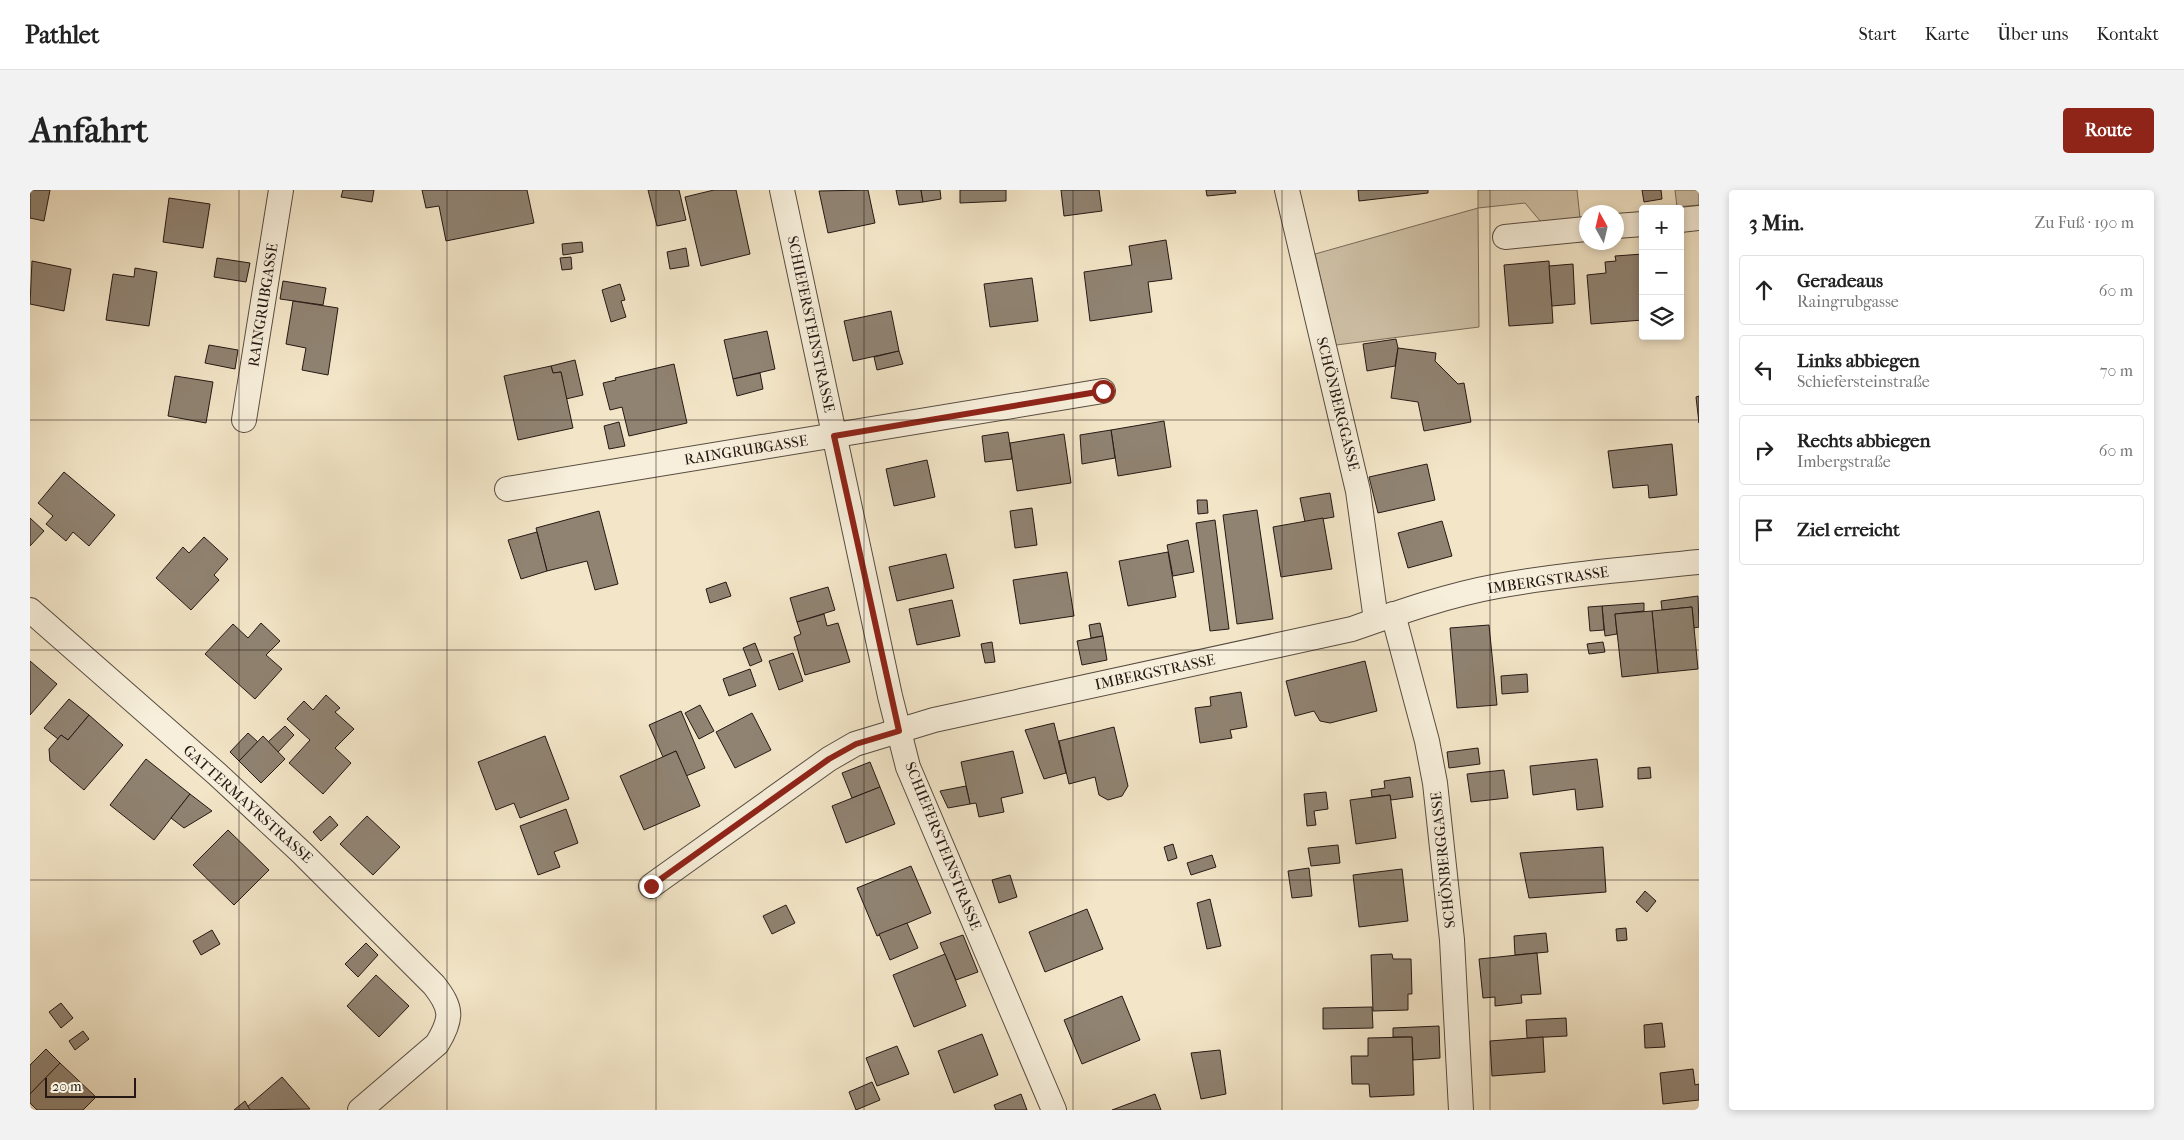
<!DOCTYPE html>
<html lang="de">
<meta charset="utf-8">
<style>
:root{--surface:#fff;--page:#f2f2f2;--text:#222;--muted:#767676;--line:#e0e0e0;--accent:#8f2418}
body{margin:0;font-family:"IM FELL French Canon",serif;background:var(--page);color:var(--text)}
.controls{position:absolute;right:15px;top:15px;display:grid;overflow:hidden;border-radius:5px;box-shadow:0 2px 8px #0003}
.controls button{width:45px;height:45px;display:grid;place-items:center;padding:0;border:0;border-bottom:1px solid var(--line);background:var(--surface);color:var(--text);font:25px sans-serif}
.compass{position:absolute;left:1549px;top:15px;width:45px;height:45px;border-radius:50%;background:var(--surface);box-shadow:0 2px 8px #0003;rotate:352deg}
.scale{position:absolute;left:15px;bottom:12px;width:91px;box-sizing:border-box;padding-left:5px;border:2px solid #251814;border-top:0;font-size:14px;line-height:18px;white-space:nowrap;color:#251814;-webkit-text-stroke:4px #f7efdb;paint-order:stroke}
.stop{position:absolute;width:15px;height:15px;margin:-11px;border:4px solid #8f2418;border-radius:50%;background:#fff}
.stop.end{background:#8f2418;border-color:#fff;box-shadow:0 1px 5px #0008}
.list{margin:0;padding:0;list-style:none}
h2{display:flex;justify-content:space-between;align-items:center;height:65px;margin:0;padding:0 20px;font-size:21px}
h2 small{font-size:16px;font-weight:400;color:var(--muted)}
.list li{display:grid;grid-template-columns:32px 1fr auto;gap:15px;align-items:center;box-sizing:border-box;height:70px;margin:0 10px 10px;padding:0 10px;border:1px solid var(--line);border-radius:5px}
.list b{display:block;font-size:19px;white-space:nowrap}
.list p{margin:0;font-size:16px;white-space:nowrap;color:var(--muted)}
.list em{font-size:16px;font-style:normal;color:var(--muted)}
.icon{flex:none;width:28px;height:28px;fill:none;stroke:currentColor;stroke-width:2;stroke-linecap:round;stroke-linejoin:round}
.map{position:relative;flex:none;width:1669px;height:920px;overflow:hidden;border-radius:5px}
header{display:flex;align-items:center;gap:30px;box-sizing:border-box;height:70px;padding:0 25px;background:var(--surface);border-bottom:1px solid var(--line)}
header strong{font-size:24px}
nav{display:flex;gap:28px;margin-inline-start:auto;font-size:18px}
.intro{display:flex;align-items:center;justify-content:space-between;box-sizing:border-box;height:120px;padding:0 30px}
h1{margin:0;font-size:35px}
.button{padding:12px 22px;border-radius:5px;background:var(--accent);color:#fff;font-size:18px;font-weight:700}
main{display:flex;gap:30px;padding:0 30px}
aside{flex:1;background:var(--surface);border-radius:5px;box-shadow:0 2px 8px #0003}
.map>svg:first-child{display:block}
.green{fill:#d0c3a9;stroke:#7a6e5e}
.building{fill:#908372;stroke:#251814}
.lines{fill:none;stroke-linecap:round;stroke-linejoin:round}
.street-casing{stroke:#584c41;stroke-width:26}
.street{stroke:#f7efdb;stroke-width:24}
.route{stroke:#8f2418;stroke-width:6}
.grid{fill:none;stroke:#251814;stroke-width:1;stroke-opacity:0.55}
.labels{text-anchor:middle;stroke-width:4.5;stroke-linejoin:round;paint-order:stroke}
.street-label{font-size:15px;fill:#251814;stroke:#f7efdb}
</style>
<header>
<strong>Pathlet</strong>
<nav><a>Start</a><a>Karte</a><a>Über uns</a><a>Kontakt</a></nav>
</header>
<div class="intro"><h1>Anfahrt</h1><a class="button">Route</a></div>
<main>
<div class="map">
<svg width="1669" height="920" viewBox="0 0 1669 920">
<rect width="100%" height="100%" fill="#f3e6c8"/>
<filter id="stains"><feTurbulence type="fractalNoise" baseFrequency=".004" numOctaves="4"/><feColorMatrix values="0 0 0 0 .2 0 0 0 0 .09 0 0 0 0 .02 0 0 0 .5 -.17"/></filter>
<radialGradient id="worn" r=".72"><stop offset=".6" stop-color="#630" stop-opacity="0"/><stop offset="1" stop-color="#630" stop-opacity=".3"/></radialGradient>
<g class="green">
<path d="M 1448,0 L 1547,0 L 1550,28 L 1511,32 L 1495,13 L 1448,18 L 1449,137 L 1306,155 L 1285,64 L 1448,18 Z"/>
<path d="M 1645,0 L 1669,0 L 1669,15 L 1647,17 Z"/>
</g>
<g class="building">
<path d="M 0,0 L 20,0 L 14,31 L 0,28 Z"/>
<path d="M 313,0 L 344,0 L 342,12 L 311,7 Z"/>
<path d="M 392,0 L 497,0 L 504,33 L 416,51 L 409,16 L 396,18 Z"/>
<path d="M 618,0 L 649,0 L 656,30 L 627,36 Z"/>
<path d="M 684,0 L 706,0 L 720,64 L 671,76 L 655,7 Z"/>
<path d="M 838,0 L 845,33 L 798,43 L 789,1 Z"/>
<path d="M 866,0 L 891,0 L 893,12 L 869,15 Z"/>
<path d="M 891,0 L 910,0 L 911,9 L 893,12 Z"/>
<path d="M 930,0 L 976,0 L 976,11 L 930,13 Z"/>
<path d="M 1031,0 L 1069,0 L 1072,21 L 1034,26 Z"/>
<path d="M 1176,0 L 1205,0 L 1206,3 L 1177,6 Z"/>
<path d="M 1328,0 L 1398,0 L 1398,3 L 1329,11 Z"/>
<path d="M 1612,0 L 1631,0 L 1632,9 L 1614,12 Z"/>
<path d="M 139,8 L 180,14 L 173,58 L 133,52 Z"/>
<path d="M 1136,50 L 1142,89 L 1118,92 L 1122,122 L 1060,131 L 1054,82 L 1102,75 L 1099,56 Z"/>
<path d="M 552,52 L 553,62 L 533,65 L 532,54 Z"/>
<path d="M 656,58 L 659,76 L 640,79 L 637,62 Z"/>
<path d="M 1613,64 L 1613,130 L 1561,134 L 1557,85 L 1576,83 L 1575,72 L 1586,71 L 1585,66 Z"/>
<path d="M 541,67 L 542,79 L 532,80 L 530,68 Z"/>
<path d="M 187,68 L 220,73 L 216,92 L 184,87 Z"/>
<path d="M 2,71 L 41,79 L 34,121 L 0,114 Z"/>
<path d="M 1519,71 L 1523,133 L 1479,136 L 1474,75 Z"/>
<path d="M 1543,74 L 1545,114 L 1522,116 L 1519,76 Z"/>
<path d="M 105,78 L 127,82 L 119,136 L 76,130 L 83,84 L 104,87 Z"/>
<path d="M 1002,88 L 1008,131 L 960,137 L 954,94 Z"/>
<path d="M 253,91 L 296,98 L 293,115 L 250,109 Z"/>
<path d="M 590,94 L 595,110 L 591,111 L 596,127 L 581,132 L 572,100 Z"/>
<path d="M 263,111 L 308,118 L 298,185 L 272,180 L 276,158 L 256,154 Z"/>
<path d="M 861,121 L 869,161 L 823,171 L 814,131 Z"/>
<path d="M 737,141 L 745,179 L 703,189 L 694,150 Z"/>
<path d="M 1366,149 L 1368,158 L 1365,176 L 1337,181 L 1333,154 Z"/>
<path d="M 179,155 L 208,160 L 205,179 L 175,173 Z"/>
<path d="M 1368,158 L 1406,163 L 1405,171 L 1428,194 L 1434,193 L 1441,232 L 1394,241 L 1388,212 L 1361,208 Z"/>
<path d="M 869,161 L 873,174 L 847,180 L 844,167 Z"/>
<path d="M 545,170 L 553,205 L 536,209 L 531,182 L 523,183 L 521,176 Z"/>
<path d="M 644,174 L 657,233 L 599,246 L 592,217 L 580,220 L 573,193 L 586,190 L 585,188 Z"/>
<path d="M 521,176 L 523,183 L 531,182 L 543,238 L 488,250 L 474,186 Z"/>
<path d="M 730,183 L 733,199 L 707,206 L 703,189 Z"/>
<path d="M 145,186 L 183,192 L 176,233 L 138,226 Z"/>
<path d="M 1669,206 L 1669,233 L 1666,207 Z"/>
<path d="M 1134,231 L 1141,277 L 1088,286 L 1081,240 Z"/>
<path d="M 589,232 L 595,256 L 579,259 L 574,236 Z"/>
<path d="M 1081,240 L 1085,268 L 1052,274 L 1050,245 Z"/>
<path d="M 978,242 L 982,269 L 955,272 L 952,246 Z"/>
<path d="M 1034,244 L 1041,293 L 987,301 L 980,253 Z"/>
<path d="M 1642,254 L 1647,305 L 1619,308 L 1618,295 L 1583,298 L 1578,261 Z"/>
<path d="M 897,270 L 905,307 L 864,316 L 856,279 Z"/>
<path d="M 1397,274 L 1405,310 L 1348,323 L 1339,287 Z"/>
<path d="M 34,282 L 85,325 L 59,356 L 43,342 L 36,351 L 16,334 L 23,326 L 8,313 Z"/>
<path d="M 1300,303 L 1304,327 L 1275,332 L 1270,308 Z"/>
<path d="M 1167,310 L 1177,310 L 1178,323 L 1168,324 Z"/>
<path d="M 1002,318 L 1007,355 L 985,358 L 980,321 Z"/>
<path d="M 1227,320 L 1243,429 L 1207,434 L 1193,325 Z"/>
<path d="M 569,321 L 588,394 L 565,400 L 557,371 L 517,381 L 506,338 Z"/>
<path d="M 0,328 L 14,341 L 0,356 Z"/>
<path d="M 1293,328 L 1302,379 L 1251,387 L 1243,337 Z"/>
<path d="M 1185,330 L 1199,439 L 1180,441 L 1166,333 Z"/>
<path d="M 1412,331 L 1422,366 L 1378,378 L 1368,343 Z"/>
<path d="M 507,342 L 517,381 L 491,389 L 478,350 Z"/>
<path d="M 174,347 L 198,369 L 184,385 L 189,390 L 161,420 L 126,388 L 153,357 L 159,363 Z"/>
<path d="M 1158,350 L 1164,382 L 1143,386 L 1137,355 Z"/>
<path d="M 1138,362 L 1146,407 L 1098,416 L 1089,371 Z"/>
<path d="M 916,364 L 924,398 L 867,411 L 859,377 Z"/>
<path d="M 1037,382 L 1044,426 L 990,434 L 983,390 Z"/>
<path d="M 696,392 L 701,406 L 680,413 L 676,399 Z"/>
<path d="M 798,397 L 805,420 L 767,432 L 760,408 Z"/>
<path d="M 1668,406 L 1669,437 L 1664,438 L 1662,417 L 1632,420 L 1631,411 Z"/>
<path d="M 922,410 L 930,446 L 887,455 L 879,419 Z"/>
<path d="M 1614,413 L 1614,421 L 1585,424 L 1587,444 L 1575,446 L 1572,416 Z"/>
<path d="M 1572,416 L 1574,440 L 1560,441 L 1558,417 Z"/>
<path d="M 1662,417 L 1668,479 L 1628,483 L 1622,421 Z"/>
<path d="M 1622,421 L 1628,483 L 1592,487 L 1585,424 Z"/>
<path d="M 794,424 L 797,436 L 808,433 L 820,472 L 775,485 L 764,447 L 771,444 L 767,432 Z"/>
<path d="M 231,433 L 250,451 L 236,465 L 252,479 L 225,509 L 175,464 L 203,434 L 218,448 Z"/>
<path d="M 1070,433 L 1073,446 L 1061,448 L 1059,435 Z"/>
<path d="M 1459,435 L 1467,515 L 1427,518 L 1420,438 Z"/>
<path d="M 1073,446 L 1077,470 L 1052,475 L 1047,451 Z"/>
<path d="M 962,452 L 965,472 L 955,473 L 951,454 Z"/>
<path d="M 1573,452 L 1575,462 L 1559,464 L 1557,454 Z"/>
<path d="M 725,453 L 732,471 L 720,476 L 713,458 Z"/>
<path d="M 763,463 L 773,491 L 749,500 L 739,471 Z"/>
<path d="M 0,471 L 27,494 L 0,525 Z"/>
<path d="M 1335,471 L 1347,521 L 1300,533 L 1290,531 L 1284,521 L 1265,526 L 1256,491 Z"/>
<path d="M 720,479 L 726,496 L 699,506 L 693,489 Z"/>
<path d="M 1497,484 L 1498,502 L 1472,504 L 1471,486 Z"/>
<path d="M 1211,502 L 1217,537 L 1200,540 L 1202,548 L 1170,553 L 1165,518 L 1181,516 L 1180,507 Z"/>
<path d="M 296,505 L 310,518 L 305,522 L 324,539 L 305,558 L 321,573 L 293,604 L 259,573 L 280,550 L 257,529 L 274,511 L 283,520 Z"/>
<path d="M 39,509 L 59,525 L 38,550 L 31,545 L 28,549 L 14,538 Z"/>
<path d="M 670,515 L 684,541 L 669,549 L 655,523 Z"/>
<path d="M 651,521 L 675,578 L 656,586 L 646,561 L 633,567 L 619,535 Z"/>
<path d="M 722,523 L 741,560 L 705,578 L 686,542 Z"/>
<path d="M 59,525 L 93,555 L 54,600 L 20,571 L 19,559 L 31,545 L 38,550 Z"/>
<path d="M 1024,533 L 1036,583 L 1014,589 L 995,540 Z"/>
<path d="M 255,536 L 264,545 L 248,562 L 238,552 Z"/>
<path d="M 1084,537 L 1098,596 L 1092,606 L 1078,610 L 1069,605 L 1065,587 L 1039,594 L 1029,551 Z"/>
<path d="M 218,543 L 228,552 L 209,571 L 200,562 Z"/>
<path d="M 233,546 L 255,569 L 231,593 L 209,571 Z"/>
<path d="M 515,546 L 539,609 L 490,628 L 484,613 L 466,620 L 448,572 Z"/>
<path d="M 1448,558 L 1450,574 L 1419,578 L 1417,562 Z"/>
<path d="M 646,561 L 670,616 L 614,640 L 590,586 Z"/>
<path d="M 983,561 L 993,603 L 971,608 L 974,622 L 949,627 L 946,613 L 940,614 L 931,572 Z"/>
<path d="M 116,569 L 160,604 L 124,650 L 80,615 Z"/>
<path d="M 1567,569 L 1573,617 L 1547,620 L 1545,599 L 1503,605 L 1500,576 Z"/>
<path d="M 840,572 L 850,597 L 822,608 L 812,583 Z"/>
<path d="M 1620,577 L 1621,588 L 1608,589 L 1608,578 Z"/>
<path d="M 1474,580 L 1478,608 L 1441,612 L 1437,584 Z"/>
<path d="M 1380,587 L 1383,607 L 1361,610 L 1360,605 L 1342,607 L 1341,600 L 1355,598 L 1354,591 Z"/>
<path d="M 936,596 L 940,614 L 918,618 L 910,601 Z"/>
<path d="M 850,597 L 865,634 L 816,653 L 802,616 Z"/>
<path d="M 1296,602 L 1298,619 L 1284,621 L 1286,635 L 1277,636 L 1274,604 Z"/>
<path d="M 160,604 L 182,621 L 154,638 L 141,628 Z"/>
<path d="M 1360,605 L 1366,648 L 1326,654 L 1320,610 Z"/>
<path d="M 536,619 L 548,653 L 524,662 L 530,677 L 508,685 L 490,636 Z"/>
<path d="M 300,626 L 308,635 L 291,651 L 283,642 Z"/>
<path d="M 337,626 L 370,657 L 343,685 L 310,654 Z"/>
<path d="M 198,640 L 239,680 L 204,715 L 163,675 Z"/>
<path d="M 1143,654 L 1147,668 L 1138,671 L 1134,657 Z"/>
<path d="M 1308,655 L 1310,673 L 1281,676 L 1278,658 Z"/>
<path d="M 1573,657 L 1576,702 L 1499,708 L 1490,663 Z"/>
<path d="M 1182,665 L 1186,677 L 1161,685 L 1157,673 Z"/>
<path d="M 881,676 L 901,723 L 847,746 L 827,698 Z"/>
<path d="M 1279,678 L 1282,706 L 1262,708 L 1258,681 Z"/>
<path d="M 1372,679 L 1378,731 L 1329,737 L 1323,685 Z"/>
<path d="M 980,685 L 987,707 L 969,713 L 962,690 Z"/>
<path d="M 1615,701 L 1626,711 L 1617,722 L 1606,712 Z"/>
<path d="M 1180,709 L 1191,756 L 1177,759 L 1167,713 Z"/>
<path d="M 756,715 L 765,733 L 742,744 L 733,726 Z"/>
<path d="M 1057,719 L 1073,759 L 1015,782 L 999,742 Z"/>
<path d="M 877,733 L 888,758 L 860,770 L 849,744 Z"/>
<path d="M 1596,738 L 1597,750 L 1587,751 L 1586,739 Z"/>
<path d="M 182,740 L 190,754 L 171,765 L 163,751 Z"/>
<path d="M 1516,743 L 1518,762 L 1485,765 L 1484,746 Z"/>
<path d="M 933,745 L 948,782 L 926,790 L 910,753 Z"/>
<path d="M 336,753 L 348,765 L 328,787 L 315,774 Z"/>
<path d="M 1507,763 L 1511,804 L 1491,805 L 1492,813 L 1465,816 L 1465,807 L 1453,808 L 1449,769 Z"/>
<path d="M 915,764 L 936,816 L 884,837 L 863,785 Z"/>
<path d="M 1362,764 L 1363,769 L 1381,769 L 1382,804 L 1378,804 L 1378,820 L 1343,821 L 1341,765 Z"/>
<path d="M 346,785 L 379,816 L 349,847 L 317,816 Z"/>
<path d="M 1092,806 L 1110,850 L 1052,874 L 1034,830 Z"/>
<path d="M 31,813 L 43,828 L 31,838 L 19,822 Z"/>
<path d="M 1342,817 L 1343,838 L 1293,839 L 1293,818 Z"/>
<path d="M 1536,828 L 1537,846 L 1497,848 L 1496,830 Z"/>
<path d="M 1632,833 L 1635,857 L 1615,858 L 1614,835 Z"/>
<path d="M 1409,836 L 1410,868 L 1383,870 L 1382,847 L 1363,847 L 1363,838 Z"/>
<path d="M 53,841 L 59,849 L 45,860 L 39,851 Z"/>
<path d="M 952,844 L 968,885 L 924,903 L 908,861 Z"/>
<path d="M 1382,847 L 1384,905 L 1340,907 L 1339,894 L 1322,894 L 1321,866 L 1338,866 L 1338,848 Z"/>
<path d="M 1513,847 L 1515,882 L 1462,886 L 1460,851 Z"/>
<path d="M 867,856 L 879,884 L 847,896 L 836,868 Z"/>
<path d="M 16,859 L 30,873 L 0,904 L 0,875 Z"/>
<path d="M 1190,860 L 1196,904 L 1171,909 L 1161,863 Z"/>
<path d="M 30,873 L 66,907 L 53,920 L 7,920 L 0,913 L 0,904 Z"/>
<path d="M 1663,879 L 1665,895 L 1669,894 L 1669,910 L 1633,914 L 1630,883 Z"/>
<path d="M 252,887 L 280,919 L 220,920 L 217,917 Z"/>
<path d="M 842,892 L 850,910 L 826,920 L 819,902 Z"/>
<path d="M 991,904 L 997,920 L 966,920 L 964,915 Z"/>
<path d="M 1125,904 L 1131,920 L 1082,920 Z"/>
<path d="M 215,911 L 220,920 L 204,920 Z"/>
</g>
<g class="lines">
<defs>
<g id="street">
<path d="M 752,0 L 860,506 L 878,577 L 1024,920"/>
<path d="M 1257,0 L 1328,301 L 1346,430"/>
<path d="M 1650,30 L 1669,28"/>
<path d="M 1586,36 L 1613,34"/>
<path d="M 1475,47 L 1556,39"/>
<path d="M 214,230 L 251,0"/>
<path d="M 477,299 L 1073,201"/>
<path d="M 0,420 L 187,584 L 271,662 L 404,795 C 422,818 423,828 407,854 L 330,920"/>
<path d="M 1363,424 L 1397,551 L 1405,593 L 1422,750 L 1431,920"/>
<path d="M 621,696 L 799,569 L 825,554 L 904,530 L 1322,439 C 1370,422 1418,405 1468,396 C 1535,384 1602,379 1669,372"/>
</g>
</defs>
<use href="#street" class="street-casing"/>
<use href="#street" class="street"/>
</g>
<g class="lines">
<path class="route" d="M 621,696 L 799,569 L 826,554 L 869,541 L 804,246 L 1073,201"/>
</g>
<path class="grid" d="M 209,0 L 209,920M 417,0 L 417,920M 626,0 L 626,920M 834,0 L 834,920M 1043,0 L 1043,920M 1252,0 L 1252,920M 1460,0 L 1460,920M 0,230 L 1669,230M 0,460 L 1669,460M 0,690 L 1669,690"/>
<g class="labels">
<g class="street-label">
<text transform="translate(233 115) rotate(-81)" y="5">RAINGRUBGASSE</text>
<text transform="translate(781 134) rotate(78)" y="5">SCHIEFERSTEINSTRASSE</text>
<text transform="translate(1308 214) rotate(76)" y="5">SCHÖNBERGGASSE</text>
<text transform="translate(716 260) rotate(-9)" y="5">RAINGRUBGASSE</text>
<text transform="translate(1518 390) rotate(-8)" y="5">IMBERGSTRASSE</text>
<text transform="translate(1125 482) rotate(-12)" y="5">IMBERGSTRASSE</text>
<text transform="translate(218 614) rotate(42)" y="5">GATTERMAYRSTRASSE</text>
<text transform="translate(913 656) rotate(68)" y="5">SCHIEFERSTEINSTRASSE</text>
<text transform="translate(1413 670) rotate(-96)" y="5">SCHÖNBERGGASSE</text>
</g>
</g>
<rect width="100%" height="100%" filter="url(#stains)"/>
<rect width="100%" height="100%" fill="url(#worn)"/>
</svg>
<div class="controls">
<button>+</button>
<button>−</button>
<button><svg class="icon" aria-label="layers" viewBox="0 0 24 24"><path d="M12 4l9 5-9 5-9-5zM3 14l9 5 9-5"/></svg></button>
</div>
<svg class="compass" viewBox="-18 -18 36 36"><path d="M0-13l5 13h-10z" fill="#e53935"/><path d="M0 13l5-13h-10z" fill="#767676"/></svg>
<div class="scale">20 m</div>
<div class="stop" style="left:1073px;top:201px"></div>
<div class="stop end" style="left:621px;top:696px"></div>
</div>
<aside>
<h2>3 Min.<small>Zu Fuß · 190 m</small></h2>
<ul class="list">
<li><svg class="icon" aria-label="ahead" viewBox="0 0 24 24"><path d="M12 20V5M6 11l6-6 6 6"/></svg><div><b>Geradeaus</b><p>Raingrubgasse</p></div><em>60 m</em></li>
<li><svg class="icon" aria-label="left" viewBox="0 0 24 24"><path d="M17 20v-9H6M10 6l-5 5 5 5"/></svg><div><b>Links abbiegen</b><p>Schiefersteinstraße</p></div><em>70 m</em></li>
<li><svg class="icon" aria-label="right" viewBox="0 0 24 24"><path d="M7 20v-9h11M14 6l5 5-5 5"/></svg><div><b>Rechts abbiegen</b><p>Imbergstraße</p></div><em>60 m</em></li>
<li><svg class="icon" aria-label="arrive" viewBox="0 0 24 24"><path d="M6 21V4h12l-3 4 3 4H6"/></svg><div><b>Ziel erreicht</b></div></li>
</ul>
</aside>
</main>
